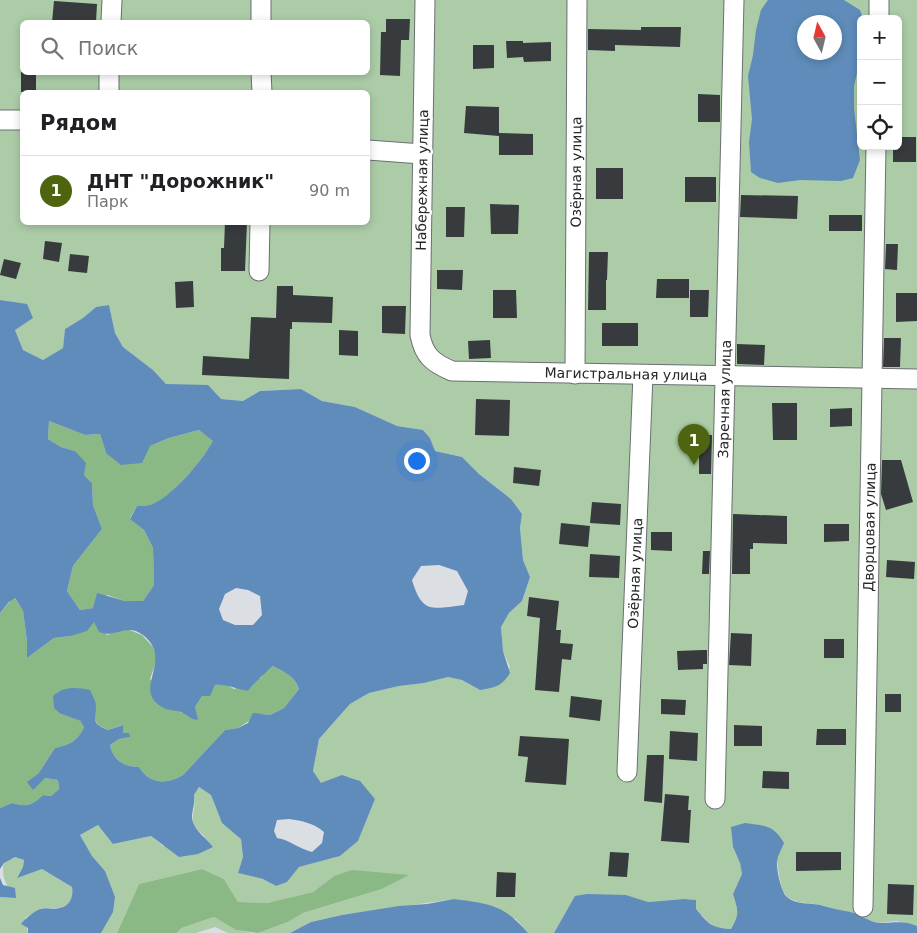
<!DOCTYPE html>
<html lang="ru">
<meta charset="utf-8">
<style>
:root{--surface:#fff;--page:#f2f2f2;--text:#202124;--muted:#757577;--line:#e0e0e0;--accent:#4f640f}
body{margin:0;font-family:"DejaVu Sans",sans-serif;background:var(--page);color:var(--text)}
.controls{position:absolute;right:15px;top:15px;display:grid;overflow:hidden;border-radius:8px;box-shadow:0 2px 8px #0003}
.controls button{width:45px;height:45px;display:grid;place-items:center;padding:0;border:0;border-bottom:1px solid var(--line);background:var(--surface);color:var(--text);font:25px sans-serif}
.compass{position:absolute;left:797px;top:15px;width:45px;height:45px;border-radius:50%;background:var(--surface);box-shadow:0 2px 8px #0003;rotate:352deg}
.you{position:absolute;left:416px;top:460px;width:18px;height:18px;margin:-12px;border:4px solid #fff;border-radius:50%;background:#1a73e8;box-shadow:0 0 0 8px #1a73e833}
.badge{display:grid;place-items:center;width:32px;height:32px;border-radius:50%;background:var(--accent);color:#fff;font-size:16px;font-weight:700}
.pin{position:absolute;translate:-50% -41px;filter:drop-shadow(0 1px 2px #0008)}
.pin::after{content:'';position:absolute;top:26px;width:18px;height:15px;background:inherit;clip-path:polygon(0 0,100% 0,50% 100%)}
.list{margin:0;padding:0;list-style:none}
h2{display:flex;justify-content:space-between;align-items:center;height:65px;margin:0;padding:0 20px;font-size:21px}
h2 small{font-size:16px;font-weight:400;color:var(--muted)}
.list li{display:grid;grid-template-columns:32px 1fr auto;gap:15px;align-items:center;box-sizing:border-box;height:70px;padding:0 20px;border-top:1px solid var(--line)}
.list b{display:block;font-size:19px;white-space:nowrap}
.list p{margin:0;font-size:16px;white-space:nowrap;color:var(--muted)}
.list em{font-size:16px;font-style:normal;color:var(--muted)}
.icon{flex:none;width:28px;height:28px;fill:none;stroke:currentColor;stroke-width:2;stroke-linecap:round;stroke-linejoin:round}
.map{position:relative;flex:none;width:917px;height:933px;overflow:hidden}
.search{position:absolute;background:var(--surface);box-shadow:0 2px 8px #0003;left:20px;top:20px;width:350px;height:55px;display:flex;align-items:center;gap:12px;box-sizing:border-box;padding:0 18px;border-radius:8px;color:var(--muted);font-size:19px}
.panel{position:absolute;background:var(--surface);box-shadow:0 2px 8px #0003;left:20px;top:90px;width:350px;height:135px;border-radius:8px}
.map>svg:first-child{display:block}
.green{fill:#abcca7;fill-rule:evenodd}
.forest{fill:#8bb986}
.water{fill:#5f8cbb;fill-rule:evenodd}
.building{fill:#373b3e}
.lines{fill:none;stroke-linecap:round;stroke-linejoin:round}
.street-casing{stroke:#6b6f73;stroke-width:21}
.street{stroke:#fff;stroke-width:19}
.labels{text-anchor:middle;stroke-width:5;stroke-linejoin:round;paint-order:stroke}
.street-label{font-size:14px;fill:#242627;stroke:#fff}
</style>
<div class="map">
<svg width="917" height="933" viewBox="0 0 917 933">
<rect width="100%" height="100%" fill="#dbdfe4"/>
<g class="green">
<path d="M 0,0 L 917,0 L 917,926 L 896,921 L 879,923 L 871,921 L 852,913 L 835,910 L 823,905 L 798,902 L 787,897 L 782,889 L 779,875 L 777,861 L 733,847 L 740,863 L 742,874 L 733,894 C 738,911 740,913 731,929 L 717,928 L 707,921 L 696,909 L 695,900 L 684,899 L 647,902 L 626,895 L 575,897 L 554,933 L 528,933 L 516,919 L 454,899 L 342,915 L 311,922 L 290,933 L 258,933 L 288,922 L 303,913 L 382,889 L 408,875 L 334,876 L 313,892 L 267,903 L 238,902 L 224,879 L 202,869 L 139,884 L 117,933 L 101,933 L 103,928 L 105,871 L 92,856 L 80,835 L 98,825 L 114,844 L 151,836 L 163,846 L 205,837 C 184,818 197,818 194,795 L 199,787 L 211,795 L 222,823 L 241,838 L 243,857 L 238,873 L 263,879 L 276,886 L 287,882 L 299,867 L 340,856 L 358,841 L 375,799 C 354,774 351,772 321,784 L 313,771 L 319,739 L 350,704 L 369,693 L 399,686 L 424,683 L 448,677 L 462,680 L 480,690 L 510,667 L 503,651 L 501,627 L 509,613 L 522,601 L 530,577 L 523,560 L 520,528 L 522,514 L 511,499 L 479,474 L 462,457 L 435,451 L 430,438 L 423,430 L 397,426 L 355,407 L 322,401 L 301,389 L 260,391 L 243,401 L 221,399 L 166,384 L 153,370 L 123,347 L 115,333 L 109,305 L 96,307 L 83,318 L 65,329 L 63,348 L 43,360 L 23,350 L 15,330 L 8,301 L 0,300 ZM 861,19 L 898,19 L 898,146 L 861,146 ZM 22,22 L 368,22 L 368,72 L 22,72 ZM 804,22 L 834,22 L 834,52 L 804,52 ZM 22,92 L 368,92 L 368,222 L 22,222 Z"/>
<path d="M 15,857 L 24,860 L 23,867 L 17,877 L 42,869 L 72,887 L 74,894 L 68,904 L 60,908 L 41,908 L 25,918 L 28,933 L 0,933 L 0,897 L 16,898 C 8,890 0,875 4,863 C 7,860 12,859 15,857 Z"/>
<path d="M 214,917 L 236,930 L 253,933 L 228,933 L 215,927 L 196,933 L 177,933 L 180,928 Z"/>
</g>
<g class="forest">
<path d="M 49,421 L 85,435 L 100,434 L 106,453 L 150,446 L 169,438 L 199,430 L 214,441 C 201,460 171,500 149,505 C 146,506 141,505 137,506 L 130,518 L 144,530 L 153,548 L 154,585 L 143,601 L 125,601 L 107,595 L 93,608 L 80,610 L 67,591 L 73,566 L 102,529 L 93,505 L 92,483 L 84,475 L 75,451 L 61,447 L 48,439 Z"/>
<path d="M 14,597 L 23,611 L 27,641 L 27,658 L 54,638 L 71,636 L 94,622 L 107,635 L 127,629 L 142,635 L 153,647 L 157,659 L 150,679 L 177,711 L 183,713 L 195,707 L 202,696 L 210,695 L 215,685 L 225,684 L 234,689 L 261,678 L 266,670 L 273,666 C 284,672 295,676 299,689 L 284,708 L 270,715 L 260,714 L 238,728 L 225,730 L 183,775 C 167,785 149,784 139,767 C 124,767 113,760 110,745 L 119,739 L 129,737 L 129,733 L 123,733 L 122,725 L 108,730 C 93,724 93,719 96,704 L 61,714 L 82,721 L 84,727 C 78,741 69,745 55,748 L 38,774 L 45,778 L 58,780 L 59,789 L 51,796 L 43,795 C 31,806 28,807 12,803 L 0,808 L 0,613 Z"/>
<path d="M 202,869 L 224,879 L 238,902 L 267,903 L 313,892 L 334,876 L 352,870 L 409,875 L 382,889 L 303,913 L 288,922 L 258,933 L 236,930 L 214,917 L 181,928 L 177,933 L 117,933 L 139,884 Z"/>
</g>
<g class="water">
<path d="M 768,0 L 844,0 L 860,10 L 863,19 L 861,19 L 861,56 L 854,86 L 854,108 L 860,160 L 853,178 L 841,181 L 800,180 L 778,183 L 760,178 L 751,172 L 749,142 L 752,119 L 748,76 L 753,55 L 756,30 L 761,10 ZM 834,22 L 834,52 L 804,52 L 804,22 Z"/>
<path d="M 0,300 L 27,304 L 33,318 L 15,330 L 23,350 L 43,360 L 63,348 L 65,329 L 83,318 L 96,307 L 109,305 L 115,333 L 123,347 L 153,370 L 166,384 L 208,385 L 221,399 L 243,401 L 260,391 L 301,389 L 322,401 L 355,407 L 397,426 L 423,430 L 430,438 L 435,451 L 462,457 L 479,474 L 511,499 L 522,514 L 520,528 L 523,560 L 530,577 L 522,601 L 509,613 L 501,627 L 503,651 L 510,673 C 501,687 496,687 480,690 L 462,680 L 448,677 L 424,683 L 399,686 L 369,693 L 350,704 L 319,739 L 313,771 L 321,783 L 342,775 L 360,781 L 375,799 L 358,841 L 340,856 L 299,867 L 287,882 L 276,886 L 263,879 L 238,873 L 243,857 L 241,839 L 222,823 L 211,795 L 199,787 L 194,795 C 195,803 193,807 192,815 C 191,828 205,837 213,847 L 198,854 L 179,857 L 151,836 L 113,844 L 98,825 L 80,835 L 92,856 L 105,871 L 115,897 L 113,912 L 101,933 L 28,933 L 28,928 L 21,924 C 26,918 33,912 40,909 C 46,907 53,910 60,908 C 70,906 74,896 72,887 L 42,869 L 17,878 L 23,867 L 24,860 L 15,857 L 4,863 L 0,869 L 0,808 L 12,803 C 28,807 31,806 43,795 L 51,796 L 59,789 L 58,780 L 45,778 L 33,790 L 27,782 L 38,774 L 55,748 C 69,745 78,741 84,727 L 81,721 L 61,714 L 54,708 L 53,696 C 64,686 76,687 90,690 C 92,695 96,701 96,705 C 96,721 90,722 108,730 L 123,725 L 123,733 L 129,733 L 130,737 L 119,739 L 110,745 C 113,760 124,767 139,767 C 149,784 167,785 183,775 L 225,730 L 238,728 L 248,723 L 253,713 L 270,715 L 284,708 L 299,689 C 295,676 284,672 273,666 C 268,669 265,674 260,678 C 255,683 252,685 248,691 C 236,689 227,684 215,685 L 210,696 L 202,696 L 195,707 L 198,720 C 189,719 188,715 181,712 C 175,710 168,711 162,707 C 131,689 175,660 143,635 C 126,622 116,639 99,632 L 94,622 L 87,631 L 71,636 L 54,638 L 27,658 L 27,641 L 23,611 L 15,598 L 9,602 L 0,613 ZM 49,421 L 85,435 L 100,434 L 106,453 L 121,465 L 142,463 L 150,446 L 169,438 L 199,430 L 213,441 C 203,459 170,500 149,505 C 146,506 141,505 137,506 L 130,519 L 144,530 L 153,548 L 154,585 L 143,601 L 125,601 L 97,593 L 93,608 L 80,610 L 67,591 L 73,566 L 102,529 L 93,505 L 92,483 L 84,475 L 86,463 L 75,451 L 61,447 L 48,439 ZM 439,565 L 457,571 L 468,591 L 464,605 C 432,609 422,614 412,580 L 421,566 ZM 236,588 L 248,590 L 260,596 L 262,615 L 253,625 L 235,625 L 223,620 L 219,609 L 225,594 ZM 289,819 C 302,821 314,823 324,832 L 322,843 L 312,852 C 299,849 290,840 277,838 L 274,831 L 277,820 Z"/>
<path d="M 745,823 C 764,826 773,824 784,843 C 782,848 778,855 777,861 C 776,868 781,892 787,897 C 797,906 813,902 824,906 C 834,909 840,910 850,912 C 860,914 869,922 879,923 C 894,923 903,920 917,926 L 917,933 L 554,933 L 575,896 L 587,894 L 626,895 L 648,902 L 684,899 L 696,900 L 696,909 C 708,923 711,928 731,929 C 740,913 738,911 733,894 L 742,874 L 740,863 L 733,847 L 731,827 Z"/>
<path d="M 0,878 L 3,885 L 15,888 L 16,898 L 0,897 Z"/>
<path d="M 454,899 C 490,904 503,904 528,933 L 290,933 L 311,922 L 342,915 L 399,906 L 427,904 Z"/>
</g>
<g class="building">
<path d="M 54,1 L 97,4 L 96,22 L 52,22 Z"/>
<path d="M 386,19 L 410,19 L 409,40 L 401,40 L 400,76 L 380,75 L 381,32 L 386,32 Z"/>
<path d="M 641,27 L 681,27 L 680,47 L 615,45 L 615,51 L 588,50 L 588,29 L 641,30 Z"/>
<path d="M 506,41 L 523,41 L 523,44 L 523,43 L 551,42 L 551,61 L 524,62 L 523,57 L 507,58 Z"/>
<path d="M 473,45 L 494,45 L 494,68 L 473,69 Z"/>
<rect x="21" y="72" width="15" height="20"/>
<path d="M 698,94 L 720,95 L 720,122 L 698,122 Z"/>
<path d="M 466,106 L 499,107 L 499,133 L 533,134 L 533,155 L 499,155 L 499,136 L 464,133 Z"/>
<path d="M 898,137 L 916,137 L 916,162 L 893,162 L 893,146 L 898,146 Z"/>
<rect x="596" y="168" width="27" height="31"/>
<rect x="685" y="177" width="31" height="25"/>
<path d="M 741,195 L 798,196 L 797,219 L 740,217 Z"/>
<path d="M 490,204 L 519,205 L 518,234 L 491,234 Z"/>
<path d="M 446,207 L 465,207 L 464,237 L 446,237 Z"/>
<rect x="829" y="215" width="33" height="16"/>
<path d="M 225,222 L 247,222 L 245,271 L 221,271 L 221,248 L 224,248 Z"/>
<path d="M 45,241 L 62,243 L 59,262 L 43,259 Z"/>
<path d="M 886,244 L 898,244 L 897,270 L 885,269 Z"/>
<path d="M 589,252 L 608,252 L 607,280 L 606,280 L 606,310 L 588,310 Z"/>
<path d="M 70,254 L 89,256 L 87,273 L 68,271 Z"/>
<path d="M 4,259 L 21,263 L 16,279 L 0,275 Z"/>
<path d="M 437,270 L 463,270 L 462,290 L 437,289 Z"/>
<path d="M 657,279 L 689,279 L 689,298 L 656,298 Z"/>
<path d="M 193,281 L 194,307 L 176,308 L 175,282 Z"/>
<path d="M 277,286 L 293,286 L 293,295 L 333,297 L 332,323 L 292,322 L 292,329 L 290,329 L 289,379 L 202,375 L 203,356 L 249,359 L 251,317 L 276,318 Z"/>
<path d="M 493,290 L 516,290 L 517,318 L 493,318 Z"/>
<path d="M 690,290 L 709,290 L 708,317 L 690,317 Z"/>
<path d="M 896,293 L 917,293 L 917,321 L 896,322 Z"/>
<path d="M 382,306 L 406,306 L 405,334 L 382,333 Z"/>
<rect x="602" y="323" width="36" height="23"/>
<path d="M 339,330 L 358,331 L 358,356 L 339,355 Z"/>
<path d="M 884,338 L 901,338 L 900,367 L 883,367 Z"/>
<path d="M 490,340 L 491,358 L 469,359 L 468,341 Z"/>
<path d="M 737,344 L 765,345 L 764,365 L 737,364 Z"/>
<path d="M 476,399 L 510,400 L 509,436 L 475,435 Z"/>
<path d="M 772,403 L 797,403 L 797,440 L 773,440 Z"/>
<path d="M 852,408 L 852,426 L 830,427 L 830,409 Z"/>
<path d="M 712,435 L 711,474 L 699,474 L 699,436 Z"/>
<path d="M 882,460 L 901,460 L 913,502 L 886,510 L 881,494 Z"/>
<path d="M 514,467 L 541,470 L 539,486 L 513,483 Z"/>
<path d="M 592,502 L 621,504 L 620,525 L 590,523 Z"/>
<path d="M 733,514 L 787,516 L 787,544 L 753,543 L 753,549 L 750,549 L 750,574 L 732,574 Z"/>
<path d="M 561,523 L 590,526 L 588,547 L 559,544 Z"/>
<path d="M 824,524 L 849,524 L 849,541 L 824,542 Z"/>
<path d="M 651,532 L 672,532 L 672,551 L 651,550 Z"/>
<path d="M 703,551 L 710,551 L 709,574 L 702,574 Z"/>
<path d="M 590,554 L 620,556 L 619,578 L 589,577 Z"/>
<path d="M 887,560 L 915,562 L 914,579 L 886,577 Z"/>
<path d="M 529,597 L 559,601 L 556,630 L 561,630 L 560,643 L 573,644 L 571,660 L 562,659 L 559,692 L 535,690 L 540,618 L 527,616 Z"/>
<path d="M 731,633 L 752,634 L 751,666 L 729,665 Z"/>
<rect x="824" y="639" width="20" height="19"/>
<path d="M 702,650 L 707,650 L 707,664 L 703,664 L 703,669 L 678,670 L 677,651 Z"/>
<rect x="885" y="694" width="16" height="18"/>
<path d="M 571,696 L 602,700 L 600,721 L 569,717 Z"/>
<path d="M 661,699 L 686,700 L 685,715 L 661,714 Z"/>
<path d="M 734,725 L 762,726 L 762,746 L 734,746 Z"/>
<path d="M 817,729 L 846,729 L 846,745 L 816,745 Z"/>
<path d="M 670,731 L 698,733 L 697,761 L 669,759 Z"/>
<path d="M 520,736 L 569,739 L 566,785 L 525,782 L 528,757 L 518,756 Z"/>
<path d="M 647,755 L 664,755 L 662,803 L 644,801 Z"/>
<path d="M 763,771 L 789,772 L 789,789 L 762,788 Z"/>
<path d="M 665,794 L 689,796 L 688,810 L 691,810 L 689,843 L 661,841 Z"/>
<path d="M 610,852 L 629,853 L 627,877 L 608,876 Z"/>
<path d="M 796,852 L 841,852 L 841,870 L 796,871 Z"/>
<path d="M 497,872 L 516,873 L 515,897 L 496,897 Z"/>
<path d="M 888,884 L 914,885 L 913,915 L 887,914 Z"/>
</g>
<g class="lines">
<defs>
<g id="street">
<path d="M 261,0 L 261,22"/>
<path id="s1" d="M 425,0 L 420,335 C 424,356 433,363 452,371 L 917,379"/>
<path d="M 879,19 L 879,0"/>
<path d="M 111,22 L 112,0"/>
<path d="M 261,72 L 262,92"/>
<path d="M 109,92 L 109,72"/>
<path d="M 0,120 L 22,120"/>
<path d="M 368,150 L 422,154"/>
<path d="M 259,271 L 260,222"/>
<path id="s2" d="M 575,374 L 577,0"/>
<path id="s3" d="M 627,772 L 643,375"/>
<path id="s4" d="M 715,799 L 734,0"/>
<path id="s5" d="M 863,907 L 876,146"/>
</g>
</defs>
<use href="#street" class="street-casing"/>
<use href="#street" class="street"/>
</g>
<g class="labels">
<g class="street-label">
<text dy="5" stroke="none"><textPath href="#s2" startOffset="202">Озёрная улица</textPath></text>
<text transform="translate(422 180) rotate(-89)" y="5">Набережная улица</text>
<text dy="5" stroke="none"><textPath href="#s1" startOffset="560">Магистральная улица</textPath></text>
<text dy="5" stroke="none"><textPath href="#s4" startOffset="400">Заречная улица</textPath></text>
<text dy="5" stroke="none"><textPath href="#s5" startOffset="380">Дворцовая улица</textPath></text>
<text dy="5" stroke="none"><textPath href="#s3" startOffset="199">Озёрная улица</textPath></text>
</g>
</g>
</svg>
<div class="controls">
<button>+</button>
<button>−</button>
<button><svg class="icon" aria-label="locate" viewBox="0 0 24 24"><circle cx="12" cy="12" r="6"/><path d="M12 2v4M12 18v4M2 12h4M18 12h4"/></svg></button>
</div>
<svg class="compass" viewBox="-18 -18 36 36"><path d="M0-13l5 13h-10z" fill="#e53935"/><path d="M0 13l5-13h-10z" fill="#757577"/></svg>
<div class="you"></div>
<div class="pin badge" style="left:694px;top:465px">1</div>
<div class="search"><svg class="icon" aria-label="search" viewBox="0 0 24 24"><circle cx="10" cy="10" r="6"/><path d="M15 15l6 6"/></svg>Поиск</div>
<section class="panel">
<h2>Рядом<small></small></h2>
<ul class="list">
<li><span class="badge">1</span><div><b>ДНТ &quot;Дорожник&quot;</b><p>Парк</p></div><em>90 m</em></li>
</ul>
</section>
</div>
